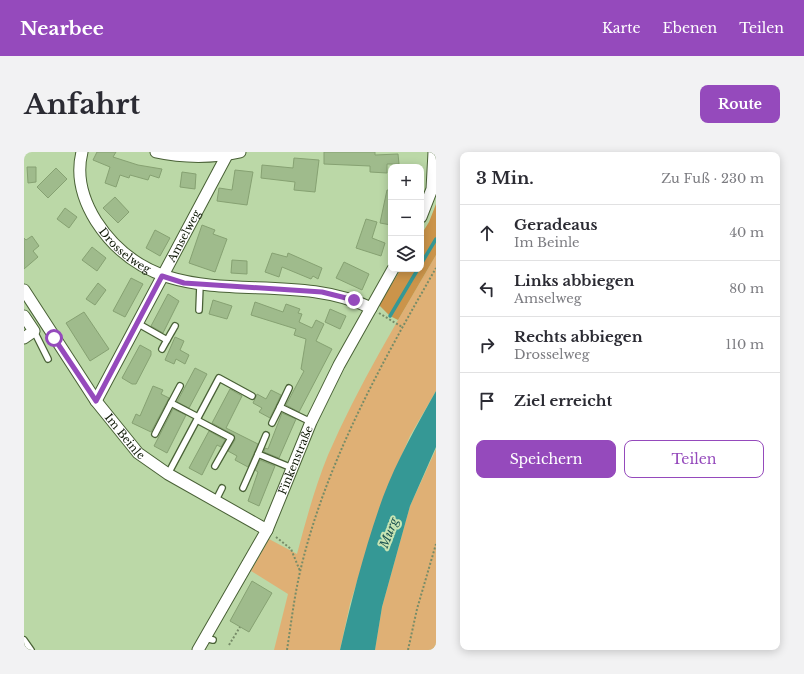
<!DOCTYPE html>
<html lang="de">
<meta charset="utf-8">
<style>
:root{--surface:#fff;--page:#f2f2f3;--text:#2b2b33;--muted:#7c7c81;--line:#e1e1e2;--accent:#954abc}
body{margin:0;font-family:"Libre Baskerville",serif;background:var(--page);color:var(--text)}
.controls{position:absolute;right:12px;top:12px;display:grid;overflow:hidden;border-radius:8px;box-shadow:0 2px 10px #0003}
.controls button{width:36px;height:36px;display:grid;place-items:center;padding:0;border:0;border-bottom:1px solid var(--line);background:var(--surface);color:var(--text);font:20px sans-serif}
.stop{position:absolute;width:12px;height:12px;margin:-9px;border:3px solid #954abc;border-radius:50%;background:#fff}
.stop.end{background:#954abc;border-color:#fff;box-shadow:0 1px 4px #0008}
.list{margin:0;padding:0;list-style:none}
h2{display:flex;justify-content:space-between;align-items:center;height:52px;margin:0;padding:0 16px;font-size:17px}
h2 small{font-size:13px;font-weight:400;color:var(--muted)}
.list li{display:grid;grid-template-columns:26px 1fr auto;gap:12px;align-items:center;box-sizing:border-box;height:56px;padding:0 16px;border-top:1px solid var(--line)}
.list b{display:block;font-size:15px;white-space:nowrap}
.list p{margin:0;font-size:13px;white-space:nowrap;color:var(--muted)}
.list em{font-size:13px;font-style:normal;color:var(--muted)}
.actions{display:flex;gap:8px;padding:12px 16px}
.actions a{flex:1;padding:9px 0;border:1px solid var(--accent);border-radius:8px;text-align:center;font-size:14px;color:var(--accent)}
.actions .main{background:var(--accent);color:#fff}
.icon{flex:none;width:22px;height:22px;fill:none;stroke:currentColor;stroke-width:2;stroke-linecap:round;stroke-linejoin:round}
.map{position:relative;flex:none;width:412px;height:498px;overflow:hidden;border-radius:8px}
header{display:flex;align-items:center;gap:24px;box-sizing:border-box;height:56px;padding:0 20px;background:var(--accent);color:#fff}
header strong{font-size:19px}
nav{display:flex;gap:22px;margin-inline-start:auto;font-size:14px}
.intro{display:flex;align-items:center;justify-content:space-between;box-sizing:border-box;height:96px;padding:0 24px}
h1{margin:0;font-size:28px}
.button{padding:10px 18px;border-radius:8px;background:var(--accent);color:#fff;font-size:14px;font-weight:700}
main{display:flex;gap:24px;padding:0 24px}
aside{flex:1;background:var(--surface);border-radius:8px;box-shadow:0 2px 10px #0003}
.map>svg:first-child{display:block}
.green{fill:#dfb075}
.forest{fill:#cb944a}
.water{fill:#359895}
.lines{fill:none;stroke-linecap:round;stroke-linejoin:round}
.stream{stroke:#359895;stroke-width:3.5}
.building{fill:#9fbb8c;stroke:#86a172}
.service-casing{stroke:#496136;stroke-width:8}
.minor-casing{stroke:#496136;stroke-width:13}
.path{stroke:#778c68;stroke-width:2;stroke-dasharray:2 2;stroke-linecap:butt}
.service{stroke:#fff;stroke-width:5.5}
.minor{stroke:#fff;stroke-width:11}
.route{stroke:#954abc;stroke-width:5}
.labels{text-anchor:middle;stroke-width:4;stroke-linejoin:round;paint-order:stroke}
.street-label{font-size:11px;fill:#111b09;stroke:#c8e5b4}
.water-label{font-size:12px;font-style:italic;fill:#1d5452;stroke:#c8e5b4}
</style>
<header>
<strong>Nearbee</strong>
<nav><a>Karte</a><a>Ebenen</a><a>Teilen</a></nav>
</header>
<div class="intro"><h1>Anfahrt</h1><a class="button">Route</a></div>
<main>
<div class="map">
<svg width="412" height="498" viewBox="0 0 412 498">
<rect width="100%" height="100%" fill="#bbd8a7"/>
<g class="green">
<path d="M 412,103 L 412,239 L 386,284 L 360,344 L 326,452 L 316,498 L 250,498 L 264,442 L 227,419 L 245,387 L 273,402 C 282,368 291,335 304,303 C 334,234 374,168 412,103 Z"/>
<path d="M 412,297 L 412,498 L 351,498 L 358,455 L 386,354 Z"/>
</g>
<path class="forest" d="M 412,52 L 412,103 L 374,168 L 366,164 L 355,153 L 377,117 L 397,117 L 397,83 L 405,70 Z"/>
<path class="water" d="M 412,239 L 412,295 L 386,354 L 358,455 L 351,498 L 316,498 C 328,446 341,395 359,345 C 373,308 393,273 412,239 Z"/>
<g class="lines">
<g class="stream">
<path d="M 397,112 L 412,87"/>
<path d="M 366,164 L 394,117"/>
</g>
</g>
<g class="building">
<path d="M 73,0 L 92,0 L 89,5 L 114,13 L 138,17 L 135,26 L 126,23 L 124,28 L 106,23 L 105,26 L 96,23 L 92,35 L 81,31 L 86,15 L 69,8 Z"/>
<path d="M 300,0 L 351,0 L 351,3 L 374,2 L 375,12 L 363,12 L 363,21 L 346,20 L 346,14 L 300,12 Z"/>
<path d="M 270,6 L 295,8 L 291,40 L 270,38 L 271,30 L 237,26 L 238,13 L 269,16 Z"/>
<path d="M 3,15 L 12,15 L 12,30 L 4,31 Z"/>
<path d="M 32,16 L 43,27 L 24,46 L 13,35 Z"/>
<path d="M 211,18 L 229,20 L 223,53 L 193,49 L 195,36 L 208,38 Z"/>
<path d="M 158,20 L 172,22 L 171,37 L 156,35 Z"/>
<path d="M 363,38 L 367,38 L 367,73 L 356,71 Z"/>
<path d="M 91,45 L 105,60 L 94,71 L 79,56 Z"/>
<path d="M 41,56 L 53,65 L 45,76 L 33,67 Z"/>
<path d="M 342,67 L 353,70 L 348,86 L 361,91 L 357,104 L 332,96 Z"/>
<path d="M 178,73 L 191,78 L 189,82 L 203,87 L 191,120 L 165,111 Z"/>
<path d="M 131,78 L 146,86 L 136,104 L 122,96 Z"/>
<path d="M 8,84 L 15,94 L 9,99 L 14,105 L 0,117 L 0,86 L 2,88 Z"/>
<path d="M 68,95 L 82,106 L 73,119 L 58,108 Z"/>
<path d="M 248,101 L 263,105 L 264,101 L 298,116 L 294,127 L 289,124 L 287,127 L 258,115 L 255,125 L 241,120 Z"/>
<path d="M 208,108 L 223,109 L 223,122 L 207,121 Z"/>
<path d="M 320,110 L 345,122 L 338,138 L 312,126 Z"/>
<path d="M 107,126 L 119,132 L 101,165 L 89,159 Z"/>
<path d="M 74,131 L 82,138 L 71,153 L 62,147 Z"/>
<path d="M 144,142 L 155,149 L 139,181 L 127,174 Z"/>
<path d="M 189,148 L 208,154 L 203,167 L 185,162 Z"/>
<path d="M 231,150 L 259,160 L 262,152 L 276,157 L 274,161 L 278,162 L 275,170 L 288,176 L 292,168 L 300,172 L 292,189 L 308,197 L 275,260 L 262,253 L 280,219 L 277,217 L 282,187 L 270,183 L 272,177 L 227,163 Z"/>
<path d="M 306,157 L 322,164 L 316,177 L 301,170 Z"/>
<path d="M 60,160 L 85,197 L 66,209 L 42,171 Z"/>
<path d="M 151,185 L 160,189 L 156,198 L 165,203 L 161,212 L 152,207 L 150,212 L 141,208 Z"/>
<path d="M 116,193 L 127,199 L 127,203 L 112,232 L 108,232 L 98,226 Z"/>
<path d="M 171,216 L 183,222 L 165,256 L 153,250 Z"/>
<path d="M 129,234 L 139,238 L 137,242 L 145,246 L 127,280 L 108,271 L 112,262 L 116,264 Z"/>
<path d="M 206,237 L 218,244 L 202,276 L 234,292 L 224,315 L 211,308 L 213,304 L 204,299 L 211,288 L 210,283 L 188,271 Z"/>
<path d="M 247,238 L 257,243 L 246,266 L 235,260 L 238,256 L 229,251 L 233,242 L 242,247 Z"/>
<path d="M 149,257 L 162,263 L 143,301 L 130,294 Z"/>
<path d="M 258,261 L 272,267 L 255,306 L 240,300 L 241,296 L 244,297 Z"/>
<path d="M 185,279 L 201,288 L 197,295 L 193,293 L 178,323 L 165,316 Z"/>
<path d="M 236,308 L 251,314 L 235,354 L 224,349 L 234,320 L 231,318 Z"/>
<path d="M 228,429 L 248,441 L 225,480 L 206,469 Z"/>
</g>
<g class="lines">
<defs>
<g id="service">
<path d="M 175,158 L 176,133"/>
<path d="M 113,171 L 143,188 L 138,197"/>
<path d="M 10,179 L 24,207"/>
<path d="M 143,188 L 151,174"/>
<path d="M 156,234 L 147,251 L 174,265"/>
<path d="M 265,236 L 256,255 L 287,270"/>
<path d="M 173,268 L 207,286 L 191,314"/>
<path d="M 248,271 L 256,255"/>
<path d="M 131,282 L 147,251"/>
<path d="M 234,302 L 242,283"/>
<path d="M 144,322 L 195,226 L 228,244"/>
<path d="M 219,336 L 234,302 L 268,316"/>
<path d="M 192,348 L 198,336"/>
<path d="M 181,486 L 189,488"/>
<path d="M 0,488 L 7,498"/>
</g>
<g id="minor">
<path id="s1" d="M 58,0 C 52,24 59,48 72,69 C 138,172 256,111 347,156"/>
<path d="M 132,0 C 159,6 190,6 216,0"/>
<path d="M 397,65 L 408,37 L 410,0"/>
<path id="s2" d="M 0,138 L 72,249 L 114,301 L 144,322 L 243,378"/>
<path d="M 0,164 L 10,179 L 0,186"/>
<path id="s3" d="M 72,249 L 203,3"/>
<path id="s4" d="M 174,498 L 243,378 L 287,270 L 315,213 L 369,117"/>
</g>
</defs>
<use href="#service" class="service-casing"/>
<use href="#minor" class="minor-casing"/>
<g class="path">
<path d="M 355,161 L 378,175"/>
<path d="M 252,385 L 267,397 L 276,419"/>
<path d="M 205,493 L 216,475"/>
<path d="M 263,498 C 267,472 270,446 276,420 C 301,312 357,212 412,116"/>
<path d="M 384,498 L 393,457 L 412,392"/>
</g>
<use href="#service" class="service"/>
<use href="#minor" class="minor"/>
</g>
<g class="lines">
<path class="route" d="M 30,186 L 72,249 L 138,124 L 160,131 L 298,140 L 330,148"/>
</g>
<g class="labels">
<g class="street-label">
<text dy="4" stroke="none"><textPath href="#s3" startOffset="187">Amselweg</textPath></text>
<text dy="4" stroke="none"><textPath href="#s1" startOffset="114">Drosselweg</textPath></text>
<text dy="4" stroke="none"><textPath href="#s2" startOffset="178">Im Beinle</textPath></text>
<text dy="4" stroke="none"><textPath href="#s4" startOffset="214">Finkenstraße</textPath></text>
</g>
<g class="water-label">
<text transform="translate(365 381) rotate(-69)" y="4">Murg</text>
</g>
</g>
</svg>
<div class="controls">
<button>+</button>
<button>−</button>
<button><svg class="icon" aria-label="layers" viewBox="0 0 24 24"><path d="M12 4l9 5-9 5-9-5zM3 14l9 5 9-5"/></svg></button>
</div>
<div class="stop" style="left:30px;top:186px"></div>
<div class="stop end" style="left:330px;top:148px"></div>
</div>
<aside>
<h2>3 Min.<small>Zu Fuß · 230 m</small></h2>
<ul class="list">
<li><svg class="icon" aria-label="ahead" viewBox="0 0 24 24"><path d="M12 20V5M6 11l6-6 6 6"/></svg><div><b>Geradeaus</b><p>Im Beinle</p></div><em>40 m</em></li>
<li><svg class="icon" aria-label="left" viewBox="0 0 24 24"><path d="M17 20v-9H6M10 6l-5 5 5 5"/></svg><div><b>Links abbiegen</b><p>Amselweg</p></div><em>80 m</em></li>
<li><svg class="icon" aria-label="right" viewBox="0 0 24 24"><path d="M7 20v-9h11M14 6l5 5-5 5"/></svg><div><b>Rechts abbiegen</b><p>Drosselweg</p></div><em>110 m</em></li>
<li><svg class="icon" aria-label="arrive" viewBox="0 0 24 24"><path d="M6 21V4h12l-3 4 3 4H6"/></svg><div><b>Ziel erreicht</b></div></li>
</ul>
<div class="actions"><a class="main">Speichern</a><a>Teilen</a></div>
</aside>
</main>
